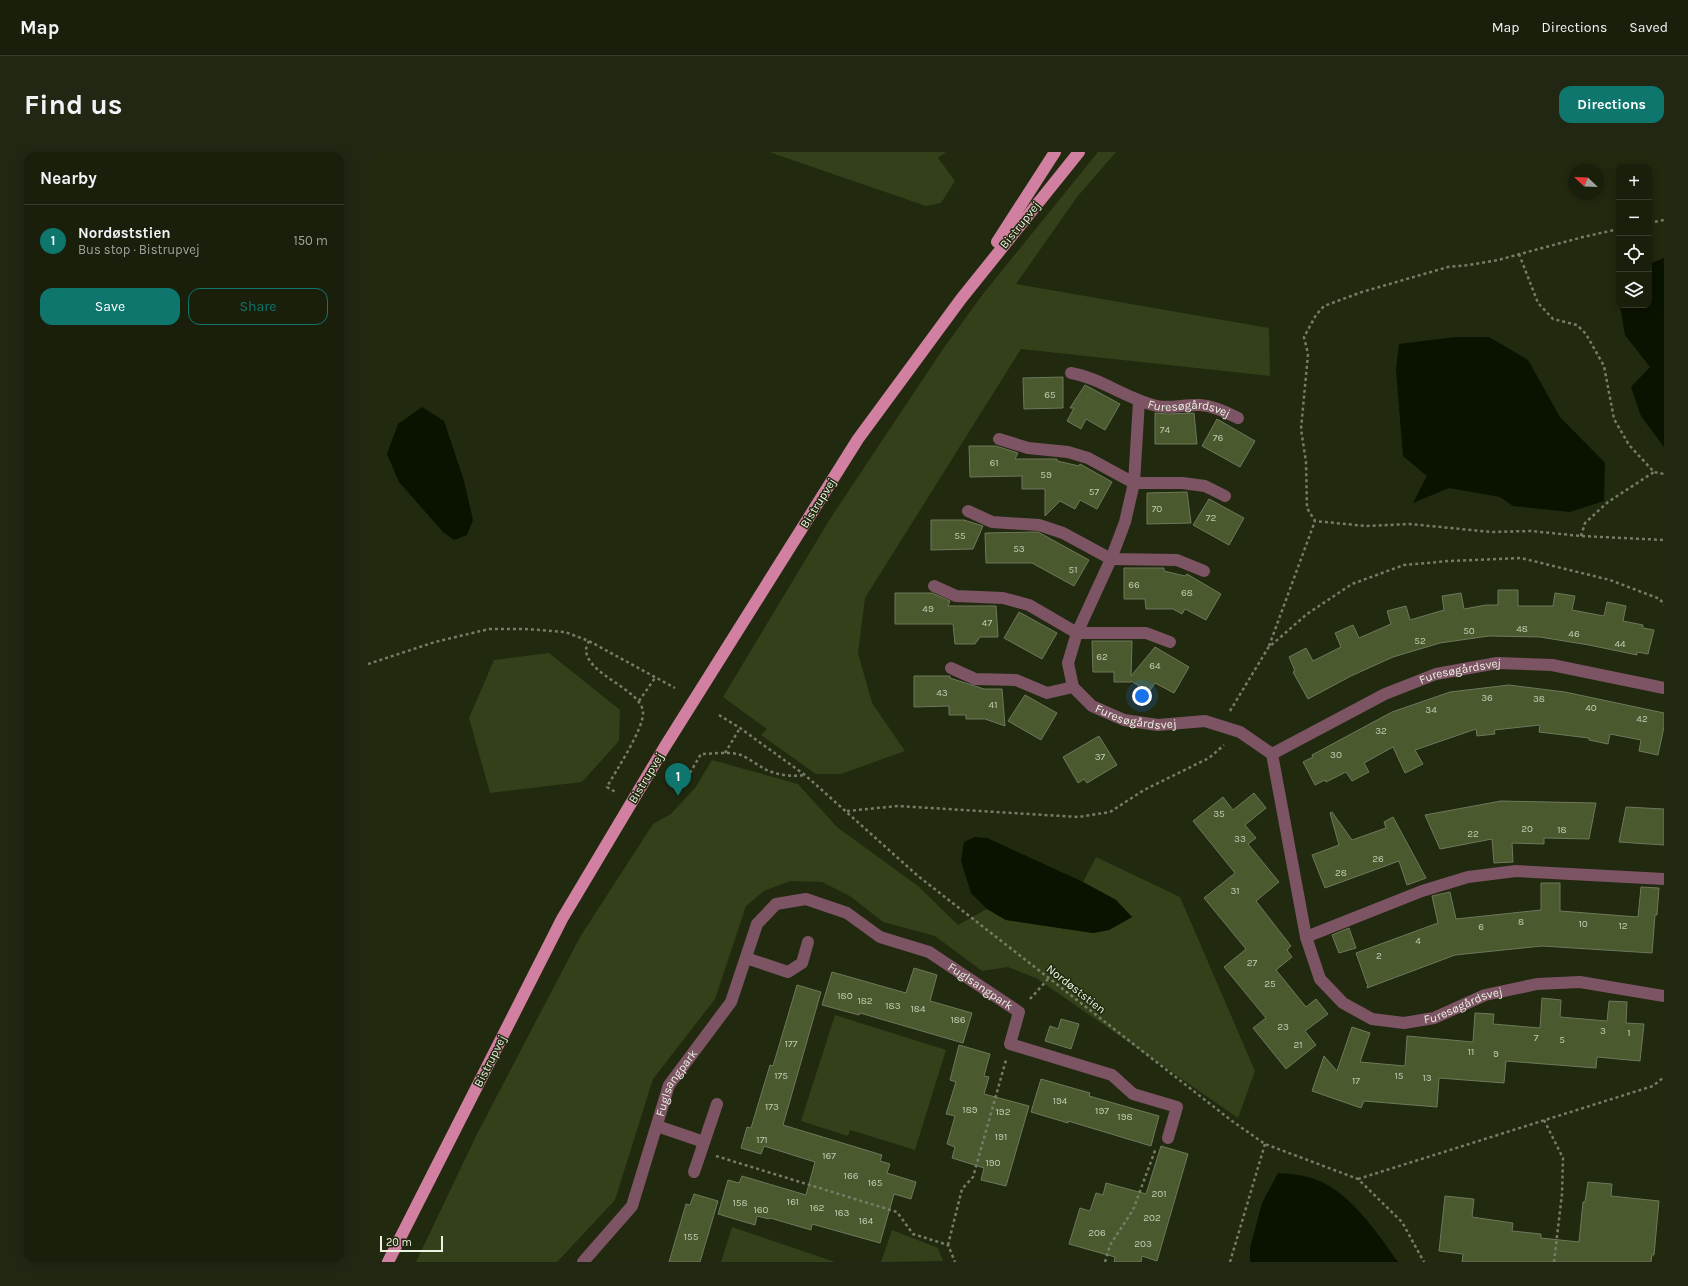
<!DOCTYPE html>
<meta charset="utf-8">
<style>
:root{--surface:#191f0b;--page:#222714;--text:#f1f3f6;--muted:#9fa29d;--line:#373d2c;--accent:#0f766e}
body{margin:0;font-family:Karla,sans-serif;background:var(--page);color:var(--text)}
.controls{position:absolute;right:12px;top:12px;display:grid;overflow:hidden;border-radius:8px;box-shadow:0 2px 10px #0003}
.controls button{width:36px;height:36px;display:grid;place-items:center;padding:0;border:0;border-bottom:1px solid var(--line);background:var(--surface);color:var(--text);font:20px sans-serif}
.compass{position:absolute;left:1200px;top:12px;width:36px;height:36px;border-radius:50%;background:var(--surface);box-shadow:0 2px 10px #0003;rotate:293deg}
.scale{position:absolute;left:12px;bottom:10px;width:63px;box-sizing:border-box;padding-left:4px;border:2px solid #ebf2e1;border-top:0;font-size:11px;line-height:14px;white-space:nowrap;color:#ebf2e1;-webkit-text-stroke:3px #21290f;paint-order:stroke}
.you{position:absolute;left:774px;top:544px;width:14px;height:14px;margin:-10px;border:3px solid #fff;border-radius:50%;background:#1a73e8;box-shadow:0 0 0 6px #1a73e833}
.badge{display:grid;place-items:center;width:26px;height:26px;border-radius:50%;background:var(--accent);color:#fff;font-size:13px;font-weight:700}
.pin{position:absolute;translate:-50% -33px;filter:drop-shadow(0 1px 2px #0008)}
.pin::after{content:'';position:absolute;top:21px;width:14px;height:12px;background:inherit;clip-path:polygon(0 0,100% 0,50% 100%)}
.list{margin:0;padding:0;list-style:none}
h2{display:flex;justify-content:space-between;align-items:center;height:52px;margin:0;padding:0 16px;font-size:17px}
h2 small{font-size:13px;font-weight:400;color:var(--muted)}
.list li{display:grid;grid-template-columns:26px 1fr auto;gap:12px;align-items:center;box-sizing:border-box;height:72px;padding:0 16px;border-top:1px solid var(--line)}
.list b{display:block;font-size:15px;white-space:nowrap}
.list p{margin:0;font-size:13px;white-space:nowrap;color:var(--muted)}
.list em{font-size:13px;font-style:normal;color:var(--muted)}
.actions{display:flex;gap:8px;padding:12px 16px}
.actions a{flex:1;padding:9px 0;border:1px solid var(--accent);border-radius:12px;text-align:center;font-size:14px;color:var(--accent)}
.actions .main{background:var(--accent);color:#fff}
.icon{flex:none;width:22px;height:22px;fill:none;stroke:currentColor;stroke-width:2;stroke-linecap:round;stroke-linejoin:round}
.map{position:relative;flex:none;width:1296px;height:1110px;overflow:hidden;border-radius:12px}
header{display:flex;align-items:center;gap:24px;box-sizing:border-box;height:56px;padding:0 20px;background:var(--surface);border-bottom:1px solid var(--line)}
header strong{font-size:19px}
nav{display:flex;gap:22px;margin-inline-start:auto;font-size:14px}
.intro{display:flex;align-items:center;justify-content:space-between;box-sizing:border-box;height:96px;padding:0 24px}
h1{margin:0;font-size:28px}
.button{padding:10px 18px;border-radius:12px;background:var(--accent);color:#fff;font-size:14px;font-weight:700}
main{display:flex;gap:24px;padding:0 24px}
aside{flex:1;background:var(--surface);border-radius:12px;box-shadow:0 2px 10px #0003}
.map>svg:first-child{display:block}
.green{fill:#34401a}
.water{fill:#0a1200}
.building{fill:#4b592e;stroke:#6e785b}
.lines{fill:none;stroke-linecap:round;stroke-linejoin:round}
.path{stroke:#767d67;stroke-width:2.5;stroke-dasharray:3 3;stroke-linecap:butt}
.minor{stroke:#7c5464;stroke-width:12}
.major{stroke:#d180a2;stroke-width:12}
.labels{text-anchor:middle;stroke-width:3;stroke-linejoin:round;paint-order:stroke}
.number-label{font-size:10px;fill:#c3ccb4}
.street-label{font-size:12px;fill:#ebf2e1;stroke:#21290f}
</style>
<header>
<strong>Map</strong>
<nav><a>Map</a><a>Directions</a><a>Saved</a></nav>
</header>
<div class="intro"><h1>Find us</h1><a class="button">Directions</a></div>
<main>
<aside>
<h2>Nearby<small></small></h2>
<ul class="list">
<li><span class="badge">1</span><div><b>Nordøststien</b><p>Bus stop · Bistrupvej</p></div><em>150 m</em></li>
</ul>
<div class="actions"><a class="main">Save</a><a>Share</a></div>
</aside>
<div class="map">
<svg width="1296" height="1110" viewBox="0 0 1296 1110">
<rect width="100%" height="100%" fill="#21290f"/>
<g class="green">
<path d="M 401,0 L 578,0 L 570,6 L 587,29 L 573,51 L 558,54 Z"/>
<path d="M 730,0 L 748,0 L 709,45 L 648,132 L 901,176 L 902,224 L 653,197 L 497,446 L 490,501 L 504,551 L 537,599 L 473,622 L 448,622 L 393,583 L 399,577 L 355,545 L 462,367 L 575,197 L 615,142 Z"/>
<path d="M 181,501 L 252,558 L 251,589 L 214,630 L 122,641 L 101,566 L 126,508 Z"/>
<path d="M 344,608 L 430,632 L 469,675 L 550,734 L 590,773 L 619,757 L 638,768 L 725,781 L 741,778 L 764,765 L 748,748 L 715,730 L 728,705 L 812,745 L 887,919 L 870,966 L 668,826 L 640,815 L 614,819 L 567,784 L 515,770 L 482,744 L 454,730 L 422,729 L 396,739 L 378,754 L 347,847 L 285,927 L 247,1048 L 189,1110 L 48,1110 L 109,982 L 212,785 L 285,672 L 303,662 L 327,636 Z"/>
<path d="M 467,863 L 578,898 L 547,998 L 482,978 L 480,984 L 433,969 Z"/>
<path d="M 364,1075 L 467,1110 L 353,1110 Z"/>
<path d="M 524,1078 L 570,1096 L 575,1109 L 513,1110 Z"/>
</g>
<g class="water">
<path d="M 1296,106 L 1296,295 L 1273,264 L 1263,235 L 1282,215 L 1257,183 L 1252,153 L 1281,153 L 1281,112 Z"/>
<path d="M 1087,185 L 1121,185 L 1160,208 L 1192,265 L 1237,311 L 1236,349 L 1202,360 L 1145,354 L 1132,345 L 1081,336 L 1045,351 L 1059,324 L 1035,304 L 1028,217 L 1031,192 Z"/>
<path d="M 54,255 L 76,269 L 96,329 L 105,368 L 99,383 L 86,388 L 75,380 L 31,330 L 19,302 L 30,272 Z"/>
<path d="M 607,685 L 619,686 L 715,730 L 748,748 L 764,765 L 741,778 L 725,781 L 638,768 L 619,757 L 603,741 L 593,709 L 596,690 Z"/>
<path d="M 910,1021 C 922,1022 937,1023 949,1028 C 983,1041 1009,1081 1030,1110 L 882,1110 L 882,1096 L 894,1051 Z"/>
</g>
<g class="building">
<path d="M 695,225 L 695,256 L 656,257 L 655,226 Z"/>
<path d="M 717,233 L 752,252 L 737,278 L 718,267 L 713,277 L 699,269 L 706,256 L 702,256 Z"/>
<path d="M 787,261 L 800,262 L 826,261 L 829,292 L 787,292 Z"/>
<path d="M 849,267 L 887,289 L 872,315 L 834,294 Z"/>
<path d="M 601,294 L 628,294 L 650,301 L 647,307 L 689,307 L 689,309 L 711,314 L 712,312 L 744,330 L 729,357 L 712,348 L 707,357 L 692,349 L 677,364 L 677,337 L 654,337 L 654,324 L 602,325 Z"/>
<path d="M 819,340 L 823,371 L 779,372 L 779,341 Z"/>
<path d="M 841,347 L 876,366 L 861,393 L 825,373 Z"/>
<path d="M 563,368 L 596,368 L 615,374 L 605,397 L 563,398 Z"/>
<path d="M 670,380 L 721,408 L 706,434 L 664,411 L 618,411 L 617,381 Z"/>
<path d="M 756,416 L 796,416 L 796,419 L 817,424 L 819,422 L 853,442 L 838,468 L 817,457 L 814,462 L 805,457 L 778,457 L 777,447 L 756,447 Z"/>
<path d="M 1130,438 L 1150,438 L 1150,454 L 1185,454 L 1187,441 L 1207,444 L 1204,458 L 1236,464 L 1239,450 L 1258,454 L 1255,469 L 1275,473 L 1275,476 L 1286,478 L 1280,502 L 1269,500 L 1269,503 L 1221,493 L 1172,485 L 1121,484 L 1072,491 L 1025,505 L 983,524 L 940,547 L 925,520 L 927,519 L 921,505 L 938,496 L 945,509 L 973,495 L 967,481 L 985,473 L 991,486 L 1023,472 L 1019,459 L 1038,454 L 1042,468 L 1076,458 L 1074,444 L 1093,441 L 1096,457 L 1118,453 L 1130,453 Z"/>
<path d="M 527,441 L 564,441 L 582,449 L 580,454 L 628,454 L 630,485 L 612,485 L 607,492 L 587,492 L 585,472 L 527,472 Z"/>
<path d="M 651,460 L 689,481 L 674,507 L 636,486 Z"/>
<path d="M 724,489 L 764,489 L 763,524 L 787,495 L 821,515 L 806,541 L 787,531 L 781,540 L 763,529 L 763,530 L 746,530 L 746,520 L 725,520 Z"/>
<path d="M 546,524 L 582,524 L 582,526 L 616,537 L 634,537 L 637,574 L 617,567 L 598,567 L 598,563 L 581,563 L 581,554 L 546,555 Z"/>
<path d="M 1141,533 L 1197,540 L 1296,561 L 1296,575 L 1290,603 L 1271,599 L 1273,588 L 1242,582 L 1240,592 L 1221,588 L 1221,586 L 1171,580 L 1172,573 L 1126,578 L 1127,582 L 1109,584 L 1108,577 L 1047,598 L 1055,612 L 1037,621 L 1025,595 L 996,611 L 1001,620 L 984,629 L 978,620 L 958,630 L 957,628 L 947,633 L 935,610 L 945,605 L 944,603 L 1024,560 L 1082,540 Z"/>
<path d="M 657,543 L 689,561 L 673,588 L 640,569 Z"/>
<path d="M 731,584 L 749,613 L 719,631 L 716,627 L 710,631 L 695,605 Z"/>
<path d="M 886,641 L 898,656 L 877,673 L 888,686 L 880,692 L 911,730 L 888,749 L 923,794 L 919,798 L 924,805 L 908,818 L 938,855 L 948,847 L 960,862 L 937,879 L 948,893 L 918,917 L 885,876 L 898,866 L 856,815 L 878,797 L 836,746 L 867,721 L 825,669 L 855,645 L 865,658 Z"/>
<path d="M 1133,649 L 1228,651 L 1221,687 L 1176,686 L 1176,692 L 1144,691 L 1145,710 L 1126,711 L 1124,687 L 1072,697 L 1057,663 Z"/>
<path d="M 1258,655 L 1296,657 L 1296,693 L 1251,690 Z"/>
<path d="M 964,660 L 984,688 L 1018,676 L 1016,670 L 1025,665 L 1058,726 L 1039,733 L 1031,709 L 957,736 L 944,703 L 971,693 L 962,661 Z"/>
<path d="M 1173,731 L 1192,731 L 1192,759 L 1270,765 L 1273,735 L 1291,736 L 1289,763 L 1287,763 L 1284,801 L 1174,794 L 1087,803 L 999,836 L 1000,832 L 999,832 L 988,801 L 1070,771 L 1064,744 L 1082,740 L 1088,767 L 1173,758 Z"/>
<path d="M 981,776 L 988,796 L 971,801 L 964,783 Z"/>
<path d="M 546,816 L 569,823 L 562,849 L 604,861 L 595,891 L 492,861 L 491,863 L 454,853 L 464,820 L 538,841 Z"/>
<path d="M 429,833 L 453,840 L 415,973 L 514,1003 L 512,1009 L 522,1012 L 519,1021 L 548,1030 L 543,1047 L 526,1042 L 512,1091 L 444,1072 L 443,1078 L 402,1066 L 401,1067 L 389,1064 L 387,1073 L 350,1062 L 360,1028 L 371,1031 L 374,1024 L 438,1043 L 447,1010 L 396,994 L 393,1002 L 373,996 L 379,975 L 383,976 L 402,913 L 405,914 Z"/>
<path d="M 1174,846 L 1193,848 L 1192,865 L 1239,869 L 1241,849 L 1259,850 L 1258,871 L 1276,872 L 1272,909 L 1229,905 L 1228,916 L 1138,909 L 1136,931 L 1071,926 L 1069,955 L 996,949 L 993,956 L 944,939 L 956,904 L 969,919 L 984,875 L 1002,881 L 992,910 L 1037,914 L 1039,884 L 1105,890 L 1107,861 L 1126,862 L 1125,872 L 1172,876 Z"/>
<path d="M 693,867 L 711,872 L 703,897 L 677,889 L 682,874 L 690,877 Z"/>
<path d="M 591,893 L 622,902 L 616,924 L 621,925 L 616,942 L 661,954 L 638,1034 L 613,1028 L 616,1016 L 584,1006 L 587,995 L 579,992 L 587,964 L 578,962 L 588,930 L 582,928 Z"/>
<path d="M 673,927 L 722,941 L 721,944 L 791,964 L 783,994 L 700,969 L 700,971 L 663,960 Z"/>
<path d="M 793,994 L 820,1002 L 789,1109 L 774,1104 L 773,1110 L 746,1110 L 747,1105 L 701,1092 L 712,1056 L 722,1059 L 728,1041 L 735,1043 L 738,1031 L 778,1042 Z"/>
<path d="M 1220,1030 L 1244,1032 L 1243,1044 L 1291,1049 L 1286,1103 L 1284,1103 L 1283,1110 L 1094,1110 L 1095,1102 L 1071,1099 L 1077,1044 L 1106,1047 L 1104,1065 L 1145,1071 L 1144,1079 L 1173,1082 L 1173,1086 L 1211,1090 L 1215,1050 L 1217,1050 Z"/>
<path d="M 326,1042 L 350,1049 L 332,1110 L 301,1110 L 318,1052 L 322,1053 Z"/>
</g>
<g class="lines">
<g class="path">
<path d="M 1281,71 L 1296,68"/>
<path d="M 1251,77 L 1215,85 L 1130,108 L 1101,113 L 1080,115 L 994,140 L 956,154 L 948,163 L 936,185 L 940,202 L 933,277 L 938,310 L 939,356 L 947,369 L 998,374 L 1042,372 L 1123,380 L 1163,379 L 1213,384 L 1296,388"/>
<path d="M 1151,102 L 1170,151 L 1185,167 L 1209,173 L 1218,182 L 1236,214 L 1246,267 L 1261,293 L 1286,320 L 1296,322"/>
<path d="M 1213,384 L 1217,371 L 1240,350 L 1286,320"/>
<path d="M 221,489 C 220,491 218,495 218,498 C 219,523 273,537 275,560 C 276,577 248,618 239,635 L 249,641"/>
<path d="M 901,494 L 947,369"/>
<path d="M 0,512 L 67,490 L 121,477 L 158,477 L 197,480 L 221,489 L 307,536"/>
<path d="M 271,549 L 287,526"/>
<path d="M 862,559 L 900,496 L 939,462 L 984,432 L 1036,413 L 1081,409 L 1153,406 L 1242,428 L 1292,447 L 1296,453"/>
<path d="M 351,563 L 372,576 L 437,623 L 550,724 L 864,969 L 897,992 L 990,1027 L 1034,1070 L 1056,1110"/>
<path d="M 357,601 L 372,576"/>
<path d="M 300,622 L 316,631 L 333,602 C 345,602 360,599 373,603 C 380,606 388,612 395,616 C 407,623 423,625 437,623"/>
<path d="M 479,659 L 530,654 L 710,665 L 742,660 L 776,638 L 841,606 L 856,593"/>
<path d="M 662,847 L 680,827"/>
<path d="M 1176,968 L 1195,1006 L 1194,1042 L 1186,1110"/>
<path d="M 348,1004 L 529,1060 L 545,1082 L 580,1093 L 587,1110"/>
<path d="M 990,1027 L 1285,934 L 1296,925"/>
<path d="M 580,1093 L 594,1037 L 605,1025 L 638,908"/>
<path d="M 737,1110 L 742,1093 L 765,1058 L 788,996"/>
<path d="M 862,1110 L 897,992"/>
</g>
<g class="minor">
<path id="s1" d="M 703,221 C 733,226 758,247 789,254 C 802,257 818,252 832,253 C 846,254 857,260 870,266"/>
<path id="s2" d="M 771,249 L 766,331 L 757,370 L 743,407 L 709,481 L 700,511 L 705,535 L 724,554 L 756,568 L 790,573 L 837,569 L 872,580 L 904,602 L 938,785 L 952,827 L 975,851 L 1004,867 L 1036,871 L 1066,866 L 1117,843 L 1169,832 L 1212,830 L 1296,844"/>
<path d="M 631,287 L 660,296 L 700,300 L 720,306 L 766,331 L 814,331 L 837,334 L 857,344"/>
<path d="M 600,359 L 624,370 L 671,373 L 695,381 L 743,407 L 809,408 L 836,419"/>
<path d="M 566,434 L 588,444 L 635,446 L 661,453 L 709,481 L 778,481 L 802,490"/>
<path d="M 583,516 L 607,527 L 648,528 L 679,541 L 705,535"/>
<path id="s3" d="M 904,602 L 1017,542 L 1068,522 L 1129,511 L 1184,513 L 1296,536"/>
<path d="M 938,785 L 1054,739 L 1100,725 L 1148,719 L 1296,727"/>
<path d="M 378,806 L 420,820 L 434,811 L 440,790"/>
<path d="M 289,974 L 336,990"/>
<path d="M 326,1020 L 349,952"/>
<path id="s4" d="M 215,1110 L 264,1054 L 301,933 L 363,850 L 389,772 L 408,752 L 438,747 L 479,761 L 512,785 L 561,800 L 651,860 L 642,892 L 744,923 L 765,942 L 809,955 L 800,986"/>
</g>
<g class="major">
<path d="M 629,90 L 687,0"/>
<path d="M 20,1110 L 194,767 L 296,596 L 490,287 L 593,147 L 711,0"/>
</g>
</g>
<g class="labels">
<g class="number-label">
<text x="682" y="246">65</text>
<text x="797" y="281">74</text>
<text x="850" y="289">76</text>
<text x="626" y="314">61</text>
<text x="678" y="326">59</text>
<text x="726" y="343">57</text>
<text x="789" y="360">70</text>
<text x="843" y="369">72</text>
<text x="592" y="387">55</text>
<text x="651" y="400">53</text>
<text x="705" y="421">51</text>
<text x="766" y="436">66</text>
<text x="819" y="444">68</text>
<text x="560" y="460">49</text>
<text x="619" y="474">47</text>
<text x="1154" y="480">48</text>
<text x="1101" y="482">50</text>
<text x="1206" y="485">46</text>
<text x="1052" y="492">52</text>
<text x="1252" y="495">44</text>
<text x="734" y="508">62</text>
<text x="787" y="517">64</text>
<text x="574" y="544">43</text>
<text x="1119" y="549">36</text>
<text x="1171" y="550">38</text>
<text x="625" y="556">41</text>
<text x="1223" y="559">40</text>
<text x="1063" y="561">34</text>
<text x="1274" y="570">42</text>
<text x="1013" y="582">32</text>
<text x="968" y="606">30</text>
<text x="732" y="608">37</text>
<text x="851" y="665">35</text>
<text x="1159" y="680">20</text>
<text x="1194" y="681">18</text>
<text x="1105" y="685">22</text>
<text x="872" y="690">33</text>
<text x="1010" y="710">26</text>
<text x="973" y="724">28</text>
<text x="867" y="742">31</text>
<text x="1153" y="773">8</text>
<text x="1215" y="775">10</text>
<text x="1255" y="777">12</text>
<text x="1113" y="778">6</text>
<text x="1050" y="792">4</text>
<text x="1011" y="807">2</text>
<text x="884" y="814">27</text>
<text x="902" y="835">25</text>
<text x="477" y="847">180</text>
<text x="497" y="852">182</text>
<text x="525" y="857">183</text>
<text x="550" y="860">184</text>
<text x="590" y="871">186</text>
<text x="915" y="878">23</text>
<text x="1235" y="882">3</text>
<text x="1261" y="884">1</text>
<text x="1168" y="889">7</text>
<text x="1194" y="891">5</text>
<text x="423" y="895">177</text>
<text x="930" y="896">21</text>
<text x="1103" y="903">11</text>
<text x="1128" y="905">9</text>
<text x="413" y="927">175</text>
<text x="1031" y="927">15</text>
<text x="1059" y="929">13</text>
<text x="988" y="932">17</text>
<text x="692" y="952">194</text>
<text x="404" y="958">173</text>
<text x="602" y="961">189</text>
<text x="734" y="962">197</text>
<text x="635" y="963">192</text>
<text x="757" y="968">198</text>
<text x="633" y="988">191</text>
<text x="394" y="991">171</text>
<text x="461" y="1007">167</text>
<text x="625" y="1014">190</text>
<text x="483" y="1027">166</text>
<text x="507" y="1034">165</text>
<text x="791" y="1045">201</text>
<text x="425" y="1053">161</text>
<text x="372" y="1054">158</text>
<text x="449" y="1059">162</text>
<text x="393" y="1061">160</text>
<text x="474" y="1064">163</text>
<text x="784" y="1069">202</text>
<text x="498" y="1072">164</text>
<text x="729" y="1084">206</text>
<text x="323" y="1088">155</text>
<text x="775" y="1095">203</text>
</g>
<g class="street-label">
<text transform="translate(652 73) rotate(-51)" y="4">Bistrupvej</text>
<text dy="4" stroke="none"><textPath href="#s1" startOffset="125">Furesøgårdsvej</textPath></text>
<text transform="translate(450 351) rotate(-58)" y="4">Bistrupvej</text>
<text dy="4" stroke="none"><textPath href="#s3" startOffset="207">Furesøgårdsvej</textPath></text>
<text dy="4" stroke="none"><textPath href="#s2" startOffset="372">Furesøgårdsvej</textPath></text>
<text transform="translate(278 626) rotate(-59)" y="4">Bistrupvej</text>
<text dy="4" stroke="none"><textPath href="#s4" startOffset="642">Fuglsangpark</textPath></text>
<text transform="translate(708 837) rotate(38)" y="4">Nordøststien</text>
<text dy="4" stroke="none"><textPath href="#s2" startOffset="909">Furesøgårdsvej</textPath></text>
<text transform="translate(122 909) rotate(-63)" y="4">Bistrupvej</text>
<text dy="4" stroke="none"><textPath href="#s4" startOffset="206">Fuglsangpark</textPath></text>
</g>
</g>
</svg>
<div class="controls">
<button>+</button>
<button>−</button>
<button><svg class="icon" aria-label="locate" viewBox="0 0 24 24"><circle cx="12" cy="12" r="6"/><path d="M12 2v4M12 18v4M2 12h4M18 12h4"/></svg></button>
<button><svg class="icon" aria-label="layers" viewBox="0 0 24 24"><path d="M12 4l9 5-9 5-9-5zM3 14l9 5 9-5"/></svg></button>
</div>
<svg class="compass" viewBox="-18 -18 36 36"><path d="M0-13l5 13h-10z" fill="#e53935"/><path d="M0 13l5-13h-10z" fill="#9fa29d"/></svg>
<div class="scale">20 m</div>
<div class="you"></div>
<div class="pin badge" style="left:310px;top:644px">1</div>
</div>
</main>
